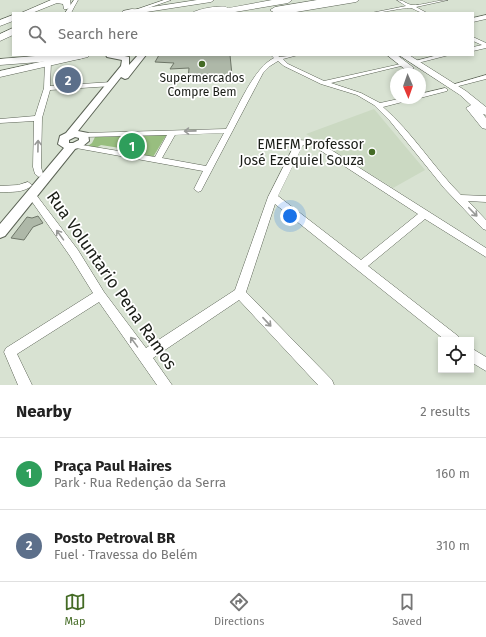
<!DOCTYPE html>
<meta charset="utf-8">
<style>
:root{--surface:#fff;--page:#f2f2f2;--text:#222;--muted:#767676;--line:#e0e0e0;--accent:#446b25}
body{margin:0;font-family:"Fira Sans",sans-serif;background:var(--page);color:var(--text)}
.controls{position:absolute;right:12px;bottom:12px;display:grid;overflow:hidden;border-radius:0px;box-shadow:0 2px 6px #0003}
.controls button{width:36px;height:36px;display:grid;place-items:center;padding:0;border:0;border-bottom:1px solid var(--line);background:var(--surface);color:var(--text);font:20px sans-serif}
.compass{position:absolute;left:390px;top:68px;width:36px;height:36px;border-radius:50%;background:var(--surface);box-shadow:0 2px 6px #0003;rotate:178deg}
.you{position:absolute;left:290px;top:216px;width:14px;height:14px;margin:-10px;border:3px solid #fff;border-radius:50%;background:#1a73e8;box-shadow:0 0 0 6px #1a73e833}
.badge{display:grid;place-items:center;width:26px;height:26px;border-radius:50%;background:var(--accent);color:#fff;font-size:13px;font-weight:700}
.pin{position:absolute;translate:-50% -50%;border:2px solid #fff;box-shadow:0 1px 4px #0006}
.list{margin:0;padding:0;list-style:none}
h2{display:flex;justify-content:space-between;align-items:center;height:52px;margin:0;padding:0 16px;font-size:17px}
h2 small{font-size:13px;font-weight:400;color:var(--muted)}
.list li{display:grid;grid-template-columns:26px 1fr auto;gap:12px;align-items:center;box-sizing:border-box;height:72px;padding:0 16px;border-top:1px solid var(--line)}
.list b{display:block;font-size:15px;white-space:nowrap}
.list p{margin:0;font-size:13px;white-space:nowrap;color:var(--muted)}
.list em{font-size:13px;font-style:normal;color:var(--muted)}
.icon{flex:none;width:22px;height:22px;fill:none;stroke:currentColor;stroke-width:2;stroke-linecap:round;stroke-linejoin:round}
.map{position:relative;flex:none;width:486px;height:385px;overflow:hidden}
.search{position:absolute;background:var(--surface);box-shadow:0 2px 6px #0003;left:12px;right:12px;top:12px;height:44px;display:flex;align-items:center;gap:10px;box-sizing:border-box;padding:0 14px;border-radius:0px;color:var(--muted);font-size:15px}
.sheet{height:196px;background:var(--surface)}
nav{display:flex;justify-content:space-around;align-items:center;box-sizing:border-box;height:56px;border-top:1px solid var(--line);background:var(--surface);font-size:11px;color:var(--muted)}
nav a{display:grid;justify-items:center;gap:2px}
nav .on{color:var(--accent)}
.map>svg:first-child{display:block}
.built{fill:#cbd9c2}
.green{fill:#98be7f}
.building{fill:#aeb8a8;stroke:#6f7769}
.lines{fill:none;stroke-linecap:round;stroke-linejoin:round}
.minor-casing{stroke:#5b6355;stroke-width:1}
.tertiary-casing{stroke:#5b6355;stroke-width:2}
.secondary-casing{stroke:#5b6355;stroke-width:1}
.primary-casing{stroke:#5b6355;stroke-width:1}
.motorway-casing{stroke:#5b6355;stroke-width:1}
.minor{fill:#fff;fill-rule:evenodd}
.tertiary{fill:#fff;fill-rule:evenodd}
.secondary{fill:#fff;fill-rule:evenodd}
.primary{fill:#fff;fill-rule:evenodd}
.motorway{fill:#fff;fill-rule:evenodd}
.oneway{stroke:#989997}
.poi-dot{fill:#446b25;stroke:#fff;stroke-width:1.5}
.labels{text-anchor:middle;stroke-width:3.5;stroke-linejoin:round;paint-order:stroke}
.far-poi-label{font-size:12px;fill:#1a1d17;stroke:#fff}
.poi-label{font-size:14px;fill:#1a1d17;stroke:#fff;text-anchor:end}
.near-street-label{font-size:17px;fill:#1a1d17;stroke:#fff}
</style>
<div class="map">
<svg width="486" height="385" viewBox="0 0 486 385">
<rect width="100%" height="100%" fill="#d8e2d2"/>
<path class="built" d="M 374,109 L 425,170 L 393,188 L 306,134 Z"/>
<path class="green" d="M 167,134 L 153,157 L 141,156 L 139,151 L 101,145 L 96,148 L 88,146 L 92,143 L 95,137 Z"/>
<g class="building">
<path d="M 159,55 L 230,55 L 232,75 L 188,79 L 189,68 L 170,69 L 174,63 L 155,62 Z"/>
<path d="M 38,216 L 43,223 L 33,227 L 24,240 L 11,238 L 27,217 L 32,218 Z"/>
</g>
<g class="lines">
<defs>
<g id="minor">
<path d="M 74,0 L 78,0 L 71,13 L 65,13 Z"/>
<path d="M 164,0 L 171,0 L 134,13 L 129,12 Z"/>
<path d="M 397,0 C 404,0 406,4 412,5 C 420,6 438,0 448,0 L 416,7 L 427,13 C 419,13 417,10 411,8 C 406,7 381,13 371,13 L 406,6 Z"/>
<path d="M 486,15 L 486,19 L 473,22 L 473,18 Z"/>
<path d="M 473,37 L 486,43 L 486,48 L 473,51 L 473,47 L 482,45 L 473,41 Z"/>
<path d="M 271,55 L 278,55 L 279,57 L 298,55 L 283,59 L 288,64 L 324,81 L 405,63 L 405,65 L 331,83 L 361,93 L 380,103 L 403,98 L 415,98 L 414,99 L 383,107 C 413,133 433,167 461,195 L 486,196 L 486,202 L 468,201 L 486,220 L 486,230 L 483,229 L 444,188 L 390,121 L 374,105 L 357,95 L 321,84 L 284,66 L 278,61 L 270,66 L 263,73 L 201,191 L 198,192 L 194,189 L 203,171 L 76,148 L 72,146 L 76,144 L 155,157 L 167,135 L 84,137 L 80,135 L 84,133 L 226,129 C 237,109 254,67 274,58 ZM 224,133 L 206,166 L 162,158 L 175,135 Z"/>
<path d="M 438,55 L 449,55 L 414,64 L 411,62 Z"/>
<path d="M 48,60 L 51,62 L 50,86 L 112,82 L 115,84 L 112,86 L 50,90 L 42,118 L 41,167 L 43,174 L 39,177 L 35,174 L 33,167 L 34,121 L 0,123 L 0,119 L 35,116 L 44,88 L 45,62 Z"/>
<path d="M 486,75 L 486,79 L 451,88 L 448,86 Z"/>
<path d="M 445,88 L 447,89 L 447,91 L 420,98 L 420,94 Z"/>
<path d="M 297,140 L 317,141 L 486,248 L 486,257 L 425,219 L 368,266 L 458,336 L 460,340 L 445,340 L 275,204 L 246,292 L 332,380 L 334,385 L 318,385 L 239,300 L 153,358 L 172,385 L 157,385 L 99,302 L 17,354 L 32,385 L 18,385 L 4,352 L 6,348 L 93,293 L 70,256 L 28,196 L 26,194 L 28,192 L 34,192 L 78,250 L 104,292 L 146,348 L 235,290 L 268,197 ZM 303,145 L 312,145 L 418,214 L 361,260 L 278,196 Z"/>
<path d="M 28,182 L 32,185 C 25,193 10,192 0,192 L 0,186 L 18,185 Z"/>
<path d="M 471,348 L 486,357 L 486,371 L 471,362 Z"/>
</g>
<path id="tertiary" d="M 106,55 L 120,55 L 129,57 L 129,65 L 138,55 L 146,55 L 128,78 L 125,79 L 121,77 L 78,131 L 88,133 L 89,141 L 83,146 L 75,149 L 5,236 L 0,238 L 0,224 L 64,148 L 58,144 L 60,136 L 66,133 L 121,66 L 122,60 L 107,57 ZM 75,137 L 79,138 L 79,140 L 73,143 L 69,143 L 69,140 Z"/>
<g id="secondary">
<path d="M 197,0 L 214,0 L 211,2 L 140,13 L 128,12 L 132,10 Z"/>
<path d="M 343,0 L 359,0 L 356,2 L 290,13 L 273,13 L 277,11 Z"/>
<path d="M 387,55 L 397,55 L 414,68 L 409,71 L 406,70 Z"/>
<path d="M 399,55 L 409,55 L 466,91 L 486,107 L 486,115 L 483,114 L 486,118 L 486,129 L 482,128 L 466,108 L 471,105 L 460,95 Z"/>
</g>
<g id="primary">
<path d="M 51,0 L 70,0 L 71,7 L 67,9 L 64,9 L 63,4 L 57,3 L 32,13 L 21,13 Z"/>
<path d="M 132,9 L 142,10 L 146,13 L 122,13 L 123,11 Z"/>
<path d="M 13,15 L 13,21 L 0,26 L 0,20 Z"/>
<path d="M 71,55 L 89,55 L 88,57 L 0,77 L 0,71 Z"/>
</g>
<g id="motorway">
<path d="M 272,0 L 292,0 L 288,3 L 229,13 L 192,13 C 197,9 223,4 228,8 Z"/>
<path d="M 317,0 L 351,0 L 347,3 L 326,4 L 275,13 L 270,10 L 275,7 Z"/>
<path d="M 13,28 L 13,35 L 0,41 L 0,34 Z"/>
<path d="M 47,55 L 85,56 L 83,58 L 79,59 L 0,65 L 0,59 Z"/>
</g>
</defs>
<use href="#minor" class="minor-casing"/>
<use href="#tertiary" class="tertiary-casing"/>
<use href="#secondary" class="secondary-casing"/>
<use href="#primary" class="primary-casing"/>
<use href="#motorway" class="motorway-casing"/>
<use href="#minor" class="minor"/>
<use href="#tertiary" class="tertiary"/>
<use href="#secondary" class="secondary"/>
<use href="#primary" class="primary"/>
<use href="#motorway" class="motorway"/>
</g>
<defs><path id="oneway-shaft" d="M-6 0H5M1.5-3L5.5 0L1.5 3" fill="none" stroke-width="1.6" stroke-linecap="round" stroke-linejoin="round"/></defs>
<g class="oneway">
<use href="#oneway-shaft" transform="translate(190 131) rotate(179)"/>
<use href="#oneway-shaft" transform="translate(38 146) rotate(-89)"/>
<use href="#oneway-shaft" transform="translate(473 212) rotate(46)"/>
<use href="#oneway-shaft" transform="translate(60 235) rotate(-126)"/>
<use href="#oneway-shaft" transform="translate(267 322) rotate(47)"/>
<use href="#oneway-shaft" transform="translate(134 342) rotate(-126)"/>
</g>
<g class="poi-dot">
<circle cx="202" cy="64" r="4"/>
<circle cx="372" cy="152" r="4"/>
</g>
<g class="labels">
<g class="far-poi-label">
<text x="202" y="82">Supermercados<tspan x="202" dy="14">Compre Bem</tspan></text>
</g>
<g class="poi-label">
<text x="364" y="149">EMEFM Professor<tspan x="364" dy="16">José Ezequiel Souza</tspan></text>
</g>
<g class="near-street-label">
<text transform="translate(112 280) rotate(55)" y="6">Rua Voluntario Pena Ramos</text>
</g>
</g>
</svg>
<div class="controls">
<button><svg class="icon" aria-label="locate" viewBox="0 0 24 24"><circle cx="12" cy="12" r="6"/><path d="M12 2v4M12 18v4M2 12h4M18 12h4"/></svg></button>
</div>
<svg class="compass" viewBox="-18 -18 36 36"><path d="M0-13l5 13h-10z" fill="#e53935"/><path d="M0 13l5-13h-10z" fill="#767676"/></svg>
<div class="you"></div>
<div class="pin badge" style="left:132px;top:146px;background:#2e9e5b">1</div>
<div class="pin badge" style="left:68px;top:80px;background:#5c6f8a">2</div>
<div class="search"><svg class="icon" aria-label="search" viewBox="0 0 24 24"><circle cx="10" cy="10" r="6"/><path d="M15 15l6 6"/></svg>Search here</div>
</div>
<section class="sheet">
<h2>Nearby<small>2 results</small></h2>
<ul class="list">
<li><span class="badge" style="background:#2e9e5b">1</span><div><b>Praça Paul Haires</b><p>Park · Rua Redenção da Serra</p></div><em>160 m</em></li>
<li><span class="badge" style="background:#5c6f8a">2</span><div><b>Posto Petroval BR</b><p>Fuel · Travessa do Belém</p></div><em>310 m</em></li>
</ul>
</section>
<nav>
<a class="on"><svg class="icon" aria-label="map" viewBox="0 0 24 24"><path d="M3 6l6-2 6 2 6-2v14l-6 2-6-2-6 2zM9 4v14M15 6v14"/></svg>Map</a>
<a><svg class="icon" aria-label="directions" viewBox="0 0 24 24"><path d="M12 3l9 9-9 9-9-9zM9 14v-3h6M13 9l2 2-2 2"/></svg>Directions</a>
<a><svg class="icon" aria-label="saved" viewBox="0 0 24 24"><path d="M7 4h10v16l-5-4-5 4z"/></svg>Saved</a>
</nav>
